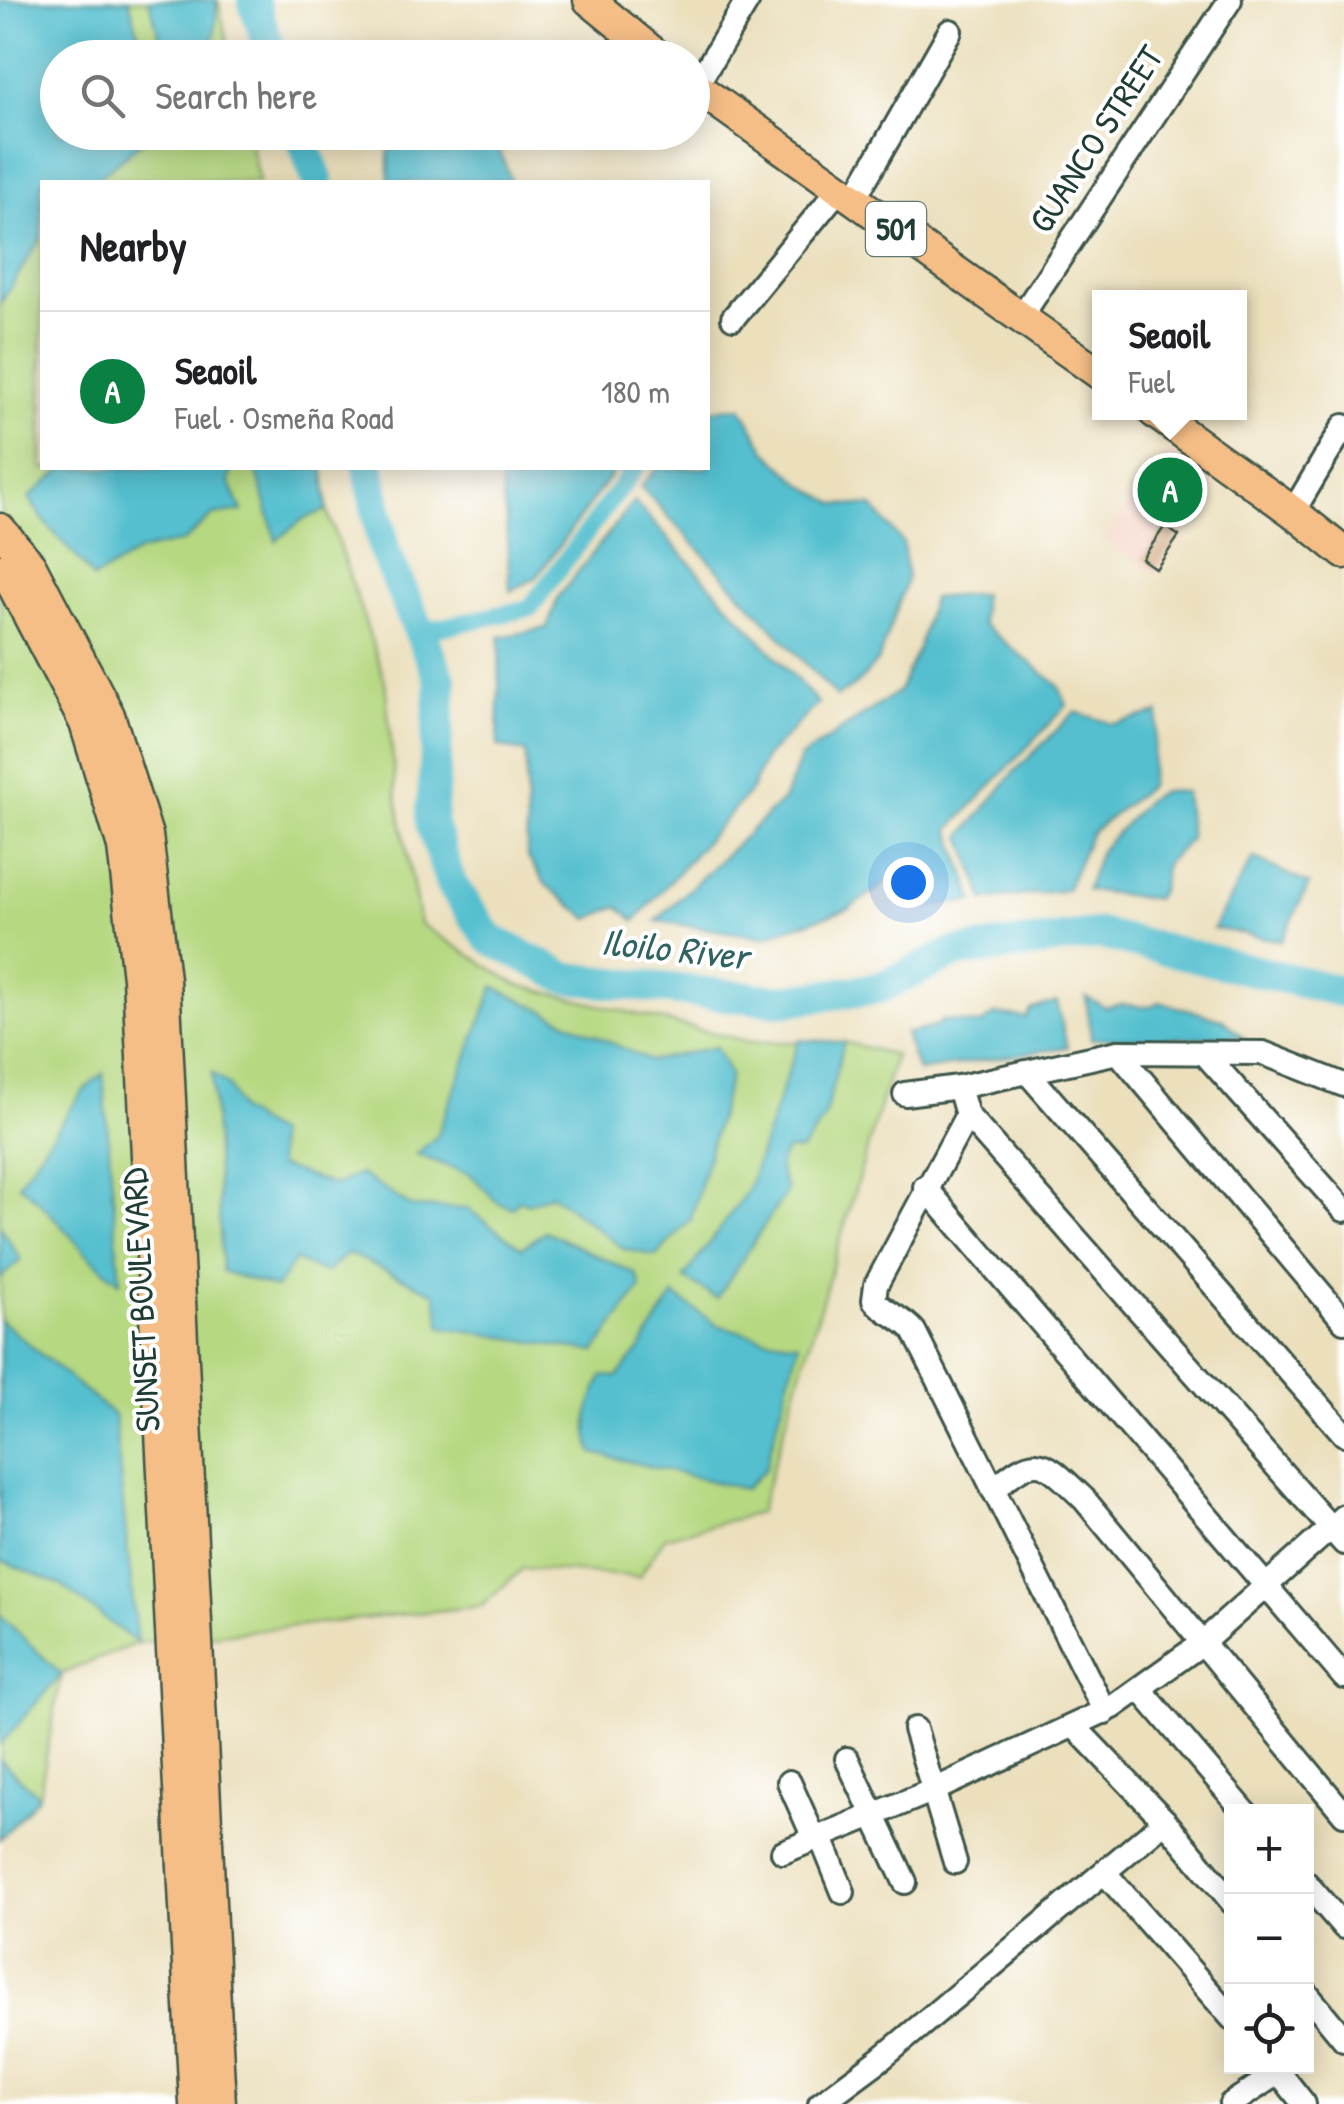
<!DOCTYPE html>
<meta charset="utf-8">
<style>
:root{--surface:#fff;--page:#f6f6f6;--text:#202124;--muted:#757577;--line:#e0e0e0;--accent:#0b8043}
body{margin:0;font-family:"Patrick Hand",sans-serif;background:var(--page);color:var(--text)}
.controls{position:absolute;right:30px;bottom:30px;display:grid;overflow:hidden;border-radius:0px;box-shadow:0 5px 25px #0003}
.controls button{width:90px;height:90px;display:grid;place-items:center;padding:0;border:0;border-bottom:2px solid var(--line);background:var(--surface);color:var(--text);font:50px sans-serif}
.you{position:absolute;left:908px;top:882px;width:35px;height:35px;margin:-25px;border:8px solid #fff;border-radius:50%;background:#1a73e8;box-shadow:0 0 0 15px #1a73e833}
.badge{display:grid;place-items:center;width:65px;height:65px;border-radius:50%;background:var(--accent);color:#fff;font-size:32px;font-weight:700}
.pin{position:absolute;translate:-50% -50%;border:5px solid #fff;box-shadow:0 2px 10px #0006}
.popup{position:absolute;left:1092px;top:290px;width:155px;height:130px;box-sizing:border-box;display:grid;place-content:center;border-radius:0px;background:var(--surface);filter:drop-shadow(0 2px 8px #0005);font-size:32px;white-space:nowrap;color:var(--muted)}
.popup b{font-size:38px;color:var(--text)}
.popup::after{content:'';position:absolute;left:50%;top:100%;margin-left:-20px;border:20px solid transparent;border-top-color:var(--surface)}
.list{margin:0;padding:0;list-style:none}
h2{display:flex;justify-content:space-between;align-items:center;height:130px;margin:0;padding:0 40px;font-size:42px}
h2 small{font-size:32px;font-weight:400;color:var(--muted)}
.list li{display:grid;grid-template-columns:65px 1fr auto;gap:30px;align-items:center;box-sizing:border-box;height:160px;padding:0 40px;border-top:2px solid var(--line)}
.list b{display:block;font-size:38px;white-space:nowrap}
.list p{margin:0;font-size:32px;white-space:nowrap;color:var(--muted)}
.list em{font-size:32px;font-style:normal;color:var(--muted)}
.icon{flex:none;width:55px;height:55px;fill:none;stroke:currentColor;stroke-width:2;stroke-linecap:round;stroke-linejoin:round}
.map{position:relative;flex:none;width:1344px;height:2104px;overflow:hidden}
.search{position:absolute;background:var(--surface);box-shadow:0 5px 25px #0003;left:40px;top:40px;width:670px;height:110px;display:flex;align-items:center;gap:25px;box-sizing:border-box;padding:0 35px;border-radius:55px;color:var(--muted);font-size:38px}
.panel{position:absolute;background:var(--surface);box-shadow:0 5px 25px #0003;left:40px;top:180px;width:670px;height:290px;border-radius:0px}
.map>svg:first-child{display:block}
.built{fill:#f5d2c3}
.green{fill:#b6d881;stroke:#6a8a5a;stroke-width:2.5}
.water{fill:#54bfcf;stroke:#3a7e82;stroke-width:2.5}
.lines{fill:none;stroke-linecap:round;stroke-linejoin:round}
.canal{stroke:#54bfcf;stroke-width:18}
.river{stroke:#54bfcf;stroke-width:32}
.building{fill:#d1b08a}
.minor-casing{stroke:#3e5548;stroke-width:28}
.major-casing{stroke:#3e5548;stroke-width:35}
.minor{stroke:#fff;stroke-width:22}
.major{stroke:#f6be87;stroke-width:30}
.labels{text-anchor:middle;stroke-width:8;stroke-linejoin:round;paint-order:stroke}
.shield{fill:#fff;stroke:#627771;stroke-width:2.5}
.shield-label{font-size:32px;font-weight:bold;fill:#1f3d34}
.street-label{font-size:35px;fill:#1f3d34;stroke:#fff}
.water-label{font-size:38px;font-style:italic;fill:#2f6462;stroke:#fff}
</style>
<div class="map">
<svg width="1344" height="2104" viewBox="0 0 1344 2104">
<rect width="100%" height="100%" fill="#fff"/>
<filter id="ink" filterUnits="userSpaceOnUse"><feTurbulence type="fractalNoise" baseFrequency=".01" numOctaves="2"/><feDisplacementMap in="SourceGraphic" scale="20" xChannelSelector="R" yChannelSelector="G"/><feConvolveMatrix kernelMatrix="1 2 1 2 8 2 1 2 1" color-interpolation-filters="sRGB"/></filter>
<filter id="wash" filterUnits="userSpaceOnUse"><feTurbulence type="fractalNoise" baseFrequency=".0048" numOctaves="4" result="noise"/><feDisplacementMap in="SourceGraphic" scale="40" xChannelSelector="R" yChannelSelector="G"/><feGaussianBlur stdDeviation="2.25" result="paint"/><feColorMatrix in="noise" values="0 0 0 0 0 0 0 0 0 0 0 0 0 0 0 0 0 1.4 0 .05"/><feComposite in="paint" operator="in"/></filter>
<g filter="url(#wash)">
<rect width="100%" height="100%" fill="#ebdfbc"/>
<path class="built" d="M 1167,450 L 1217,486 L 1155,575 L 1104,539 Z"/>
<path class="green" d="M 0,0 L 218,0 L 231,57 L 58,58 L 58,132 L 248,133 L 259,182 L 42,182 L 42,468 L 324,468 L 327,510 L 385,681 L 396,793 L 420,924 L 518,985 L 750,1042 L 844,1042 L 895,1055 L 759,1513 L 665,1537 L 639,1577 L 523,1568 L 482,1606 L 137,1643 L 61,1674 L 39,1796 L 0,1839 Z"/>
<g class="water">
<path d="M 0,0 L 129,0 L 145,57 L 58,58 L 58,132 L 153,133 L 93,182 L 42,182 L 42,236 L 0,304 Z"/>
<path d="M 149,0 L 217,0 L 215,35 L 203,57 L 165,57 Z"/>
<path d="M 408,132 L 500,133 L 496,142 L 512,182 L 389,182 L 389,143 Z"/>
<path d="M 741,407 L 767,452 L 802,484 L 836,504 L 872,506 L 903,543 L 907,579 L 879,659 L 860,681 L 837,697 L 641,487 L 657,468 L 708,468 L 708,410 Z"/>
<path d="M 65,468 L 232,468 L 229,482 L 242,511 L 213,515 L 184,541 L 140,551 L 93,579 C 74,547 47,533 29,497 Z"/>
<path d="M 256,468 L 324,468 L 327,510 L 303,519 L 276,541 Z"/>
<path d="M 499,468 L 616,468 L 536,578 L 510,591 L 506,519 Z"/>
<path d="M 634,501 L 818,703 L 765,758 L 751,790 L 635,921 L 618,906 L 589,919 L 546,885 L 527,856 L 526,753 L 498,746 L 500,637 L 547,628 L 558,597 Z"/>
<path d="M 982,594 L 982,624 L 1058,685 L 1067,705 L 950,829 L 974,901 L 916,909 L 907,892 L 889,881 L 848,909 L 762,937 L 656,921 L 784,799 L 800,758 L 899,691 L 919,646 L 932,598 Z"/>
<path d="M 1075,712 L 1113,724 L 1159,713 L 1149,786 L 1091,833 L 1066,890 L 984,900 L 962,836 L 1015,771 Z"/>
<path d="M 1163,791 L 1185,792 L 1190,839 L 1166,863 L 1161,890 L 1155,899 L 1086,890 L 1100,851 L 1148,799 Z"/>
<path d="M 1253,858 L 1309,884 L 1282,941 L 1213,928 Z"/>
<path d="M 494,987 L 650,1061 L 716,1047 L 730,1075 L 691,1219 L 656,1256 L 624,1249 L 551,1194 L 528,1204 L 519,1200 L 512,1208 L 497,1202 L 471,1175 L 416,1154 L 436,1137 Z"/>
<path d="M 1086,997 L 1106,1008 C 1131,999 1139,1013 1160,1002 L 1222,1019 L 1243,1037 L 1091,1039 Z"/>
<path d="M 1057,1002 L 1067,1047 L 918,1071 L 905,1034 L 935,1027 L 943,1020 L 980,1025 L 996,1014 L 1026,1018 L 1032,1009 Z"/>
<path d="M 799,1040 L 844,1042 L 824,1119 L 801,1151 L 787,1150 C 775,1166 780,1175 787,1191 L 717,1298 L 684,1278 L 747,1191 Z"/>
<path d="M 103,1073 L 120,1282 C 80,1255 57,1213 18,1184 L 83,1091 Z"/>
<path d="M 212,1073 L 228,1085 L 240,1111 L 276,1134 L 278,1166 L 334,1185 L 360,1174 L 412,1207 L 468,1209 L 522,1248 L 545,1231 L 636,1274 L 641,1287 L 595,1352 L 442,1327 L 435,1293 L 348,1253 L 325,1273 L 295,1260 L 276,1288 L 222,1271 Z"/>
<path d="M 0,1226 L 21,1260 L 0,1278 Z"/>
<path d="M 674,1295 L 717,1325 L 764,1338 L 799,1343 L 765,1469 L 745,1489 L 593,1453 C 582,1427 590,1401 603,1376 L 617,1377 L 641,1348 Z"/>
<path d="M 0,1320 L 114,1415 L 137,1643 L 61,1585 L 0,1560 Z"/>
<path d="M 0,1615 L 61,1674 L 0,1745 Z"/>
<path d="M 0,1760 L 39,1796 L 0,1839 Z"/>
</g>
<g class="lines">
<path class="canal" d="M 419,632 L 530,608 L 635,468"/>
<g class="river">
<path d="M 253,0 L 273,58"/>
<path d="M 300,132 L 318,182"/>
<path d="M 369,468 L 384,550 L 441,681 L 431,822 L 451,884 L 490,939 L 567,978 L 782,1001 L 879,988 L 954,953 L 1100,934 L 1344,992"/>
</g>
</g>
<g id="blocks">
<g class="building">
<path d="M 1171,468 L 1190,481 L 1168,511 L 1150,498 Z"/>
<path d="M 1165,526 L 1179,536 L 1156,569 L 1142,559 Z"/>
</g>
</g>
</g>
<g filter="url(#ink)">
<use href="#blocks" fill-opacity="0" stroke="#3e5548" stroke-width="2.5"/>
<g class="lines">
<defs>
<g id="minor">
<path d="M 696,86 L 748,0"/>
<path d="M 854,199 L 950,31"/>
<path d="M 1021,317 L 1230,0"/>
<path d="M 733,318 L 839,189"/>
<path d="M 1293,512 L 1344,426"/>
<path d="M 1118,1052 L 1344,1321"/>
<path d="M 1204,1053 L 1344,1210"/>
<path d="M 1027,1072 L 1344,1434"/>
<path d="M 959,1087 L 967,1115 L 1344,1543"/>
<path d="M 905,1094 L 959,1087 L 1118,1052 L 1263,1053 L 1344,1085"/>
<path d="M 967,1115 L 876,1285 L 874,1300 C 885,1314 903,1317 914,1331 L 1105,1712"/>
<path d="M 925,1187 L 1344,1677"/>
<path d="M 993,1490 C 1039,1449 1043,1460 1084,1499 L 1344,1814"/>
<path d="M 1141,1690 L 1245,1812"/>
<path d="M 1074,1726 L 1165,1821 L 1232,1902"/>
<path d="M 915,1729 L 955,1862"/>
<path d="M 847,1759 L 905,1882"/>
<path d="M 789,1782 L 815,1840"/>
<path d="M 821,1838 L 843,1892"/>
<path d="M 783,1852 L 934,1790 L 1113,1707 L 1201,1644 L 1344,1516"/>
<path d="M 1105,1873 L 1232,2018"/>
<path d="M 1306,1883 L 1344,1927"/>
<path d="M 1306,1993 L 1344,2039"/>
<path d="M 1274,2066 L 1304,2104"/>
<path d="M 820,2104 L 882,2058 L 1165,1821"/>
<path d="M 1231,2104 L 1279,2072"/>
</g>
<g id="major">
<path d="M 589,0 L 660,58"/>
<path d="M 692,84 L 1100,374"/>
<path d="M 1154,412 L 1293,512 L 1344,553"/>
<path d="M 0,529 L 31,566 L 109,715 L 147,835 L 164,979 L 220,2104"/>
<path d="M 0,569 L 10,580 L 85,723 L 123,847 L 138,978 L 195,2104"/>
</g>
</defs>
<use href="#minor" class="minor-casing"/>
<use href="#major" class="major-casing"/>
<use href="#minor" class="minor"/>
<use href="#major" class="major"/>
</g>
</g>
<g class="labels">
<rect class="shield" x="866" y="202" width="60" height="54" rx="8"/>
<g class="shield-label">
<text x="896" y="240">501</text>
</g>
<g class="street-label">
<text transform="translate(1096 139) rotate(-57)" y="12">GUANCO STREET</text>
<text transform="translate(141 1300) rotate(-93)" y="12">SUNSET BOULEVARD</text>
</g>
<g class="water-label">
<text transform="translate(675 949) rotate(6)" y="13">Iloilo River</text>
</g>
</g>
</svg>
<div class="controls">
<button>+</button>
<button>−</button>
<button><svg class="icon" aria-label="locate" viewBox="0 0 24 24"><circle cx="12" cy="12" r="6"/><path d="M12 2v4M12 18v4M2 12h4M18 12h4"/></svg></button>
</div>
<div class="you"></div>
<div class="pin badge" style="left:1170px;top:490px">A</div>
<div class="popup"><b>Seaoil</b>Fuel</div>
<div class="search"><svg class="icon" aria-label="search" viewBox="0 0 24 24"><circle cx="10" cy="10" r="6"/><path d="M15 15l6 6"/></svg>Search here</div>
<section class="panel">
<h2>Nearby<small></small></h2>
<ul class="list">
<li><span class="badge">A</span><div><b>Seaoil</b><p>Fuel · Osmeña Road</p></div><em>180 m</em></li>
</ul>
</section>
</div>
